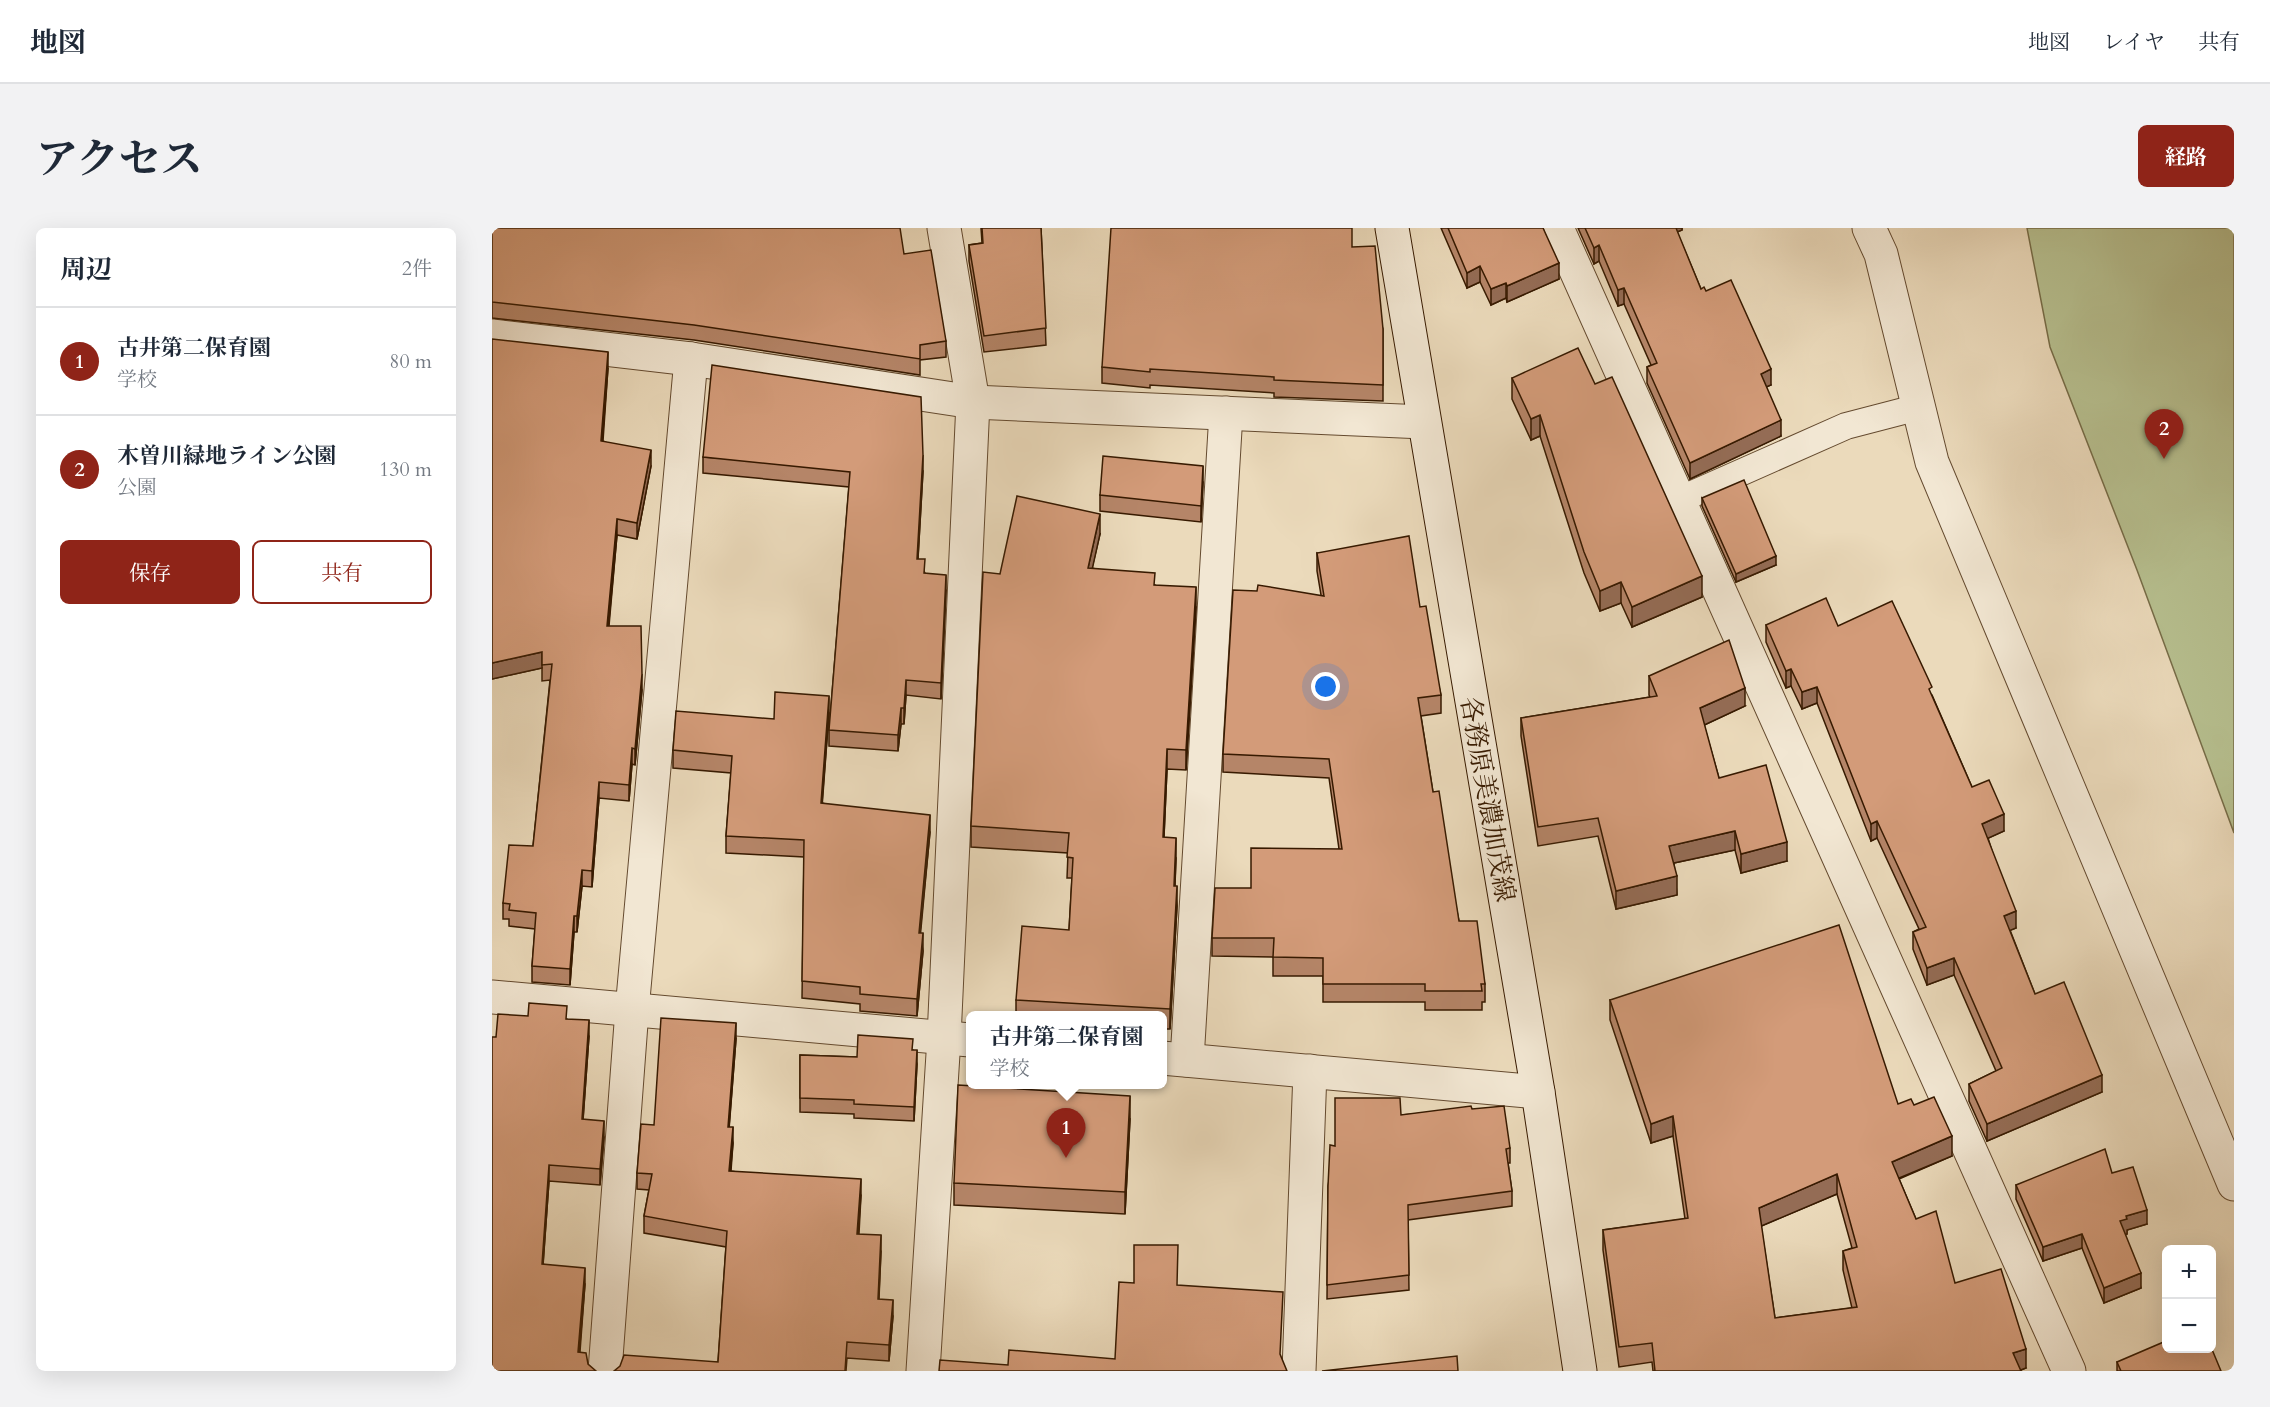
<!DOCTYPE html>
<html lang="ja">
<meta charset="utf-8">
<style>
:root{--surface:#fff;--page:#f2f2f3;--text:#1f2937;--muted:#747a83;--line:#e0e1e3;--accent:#8f2418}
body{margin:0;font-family:Cardo,"Noto Serif JP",serif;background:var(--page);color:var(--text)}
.controls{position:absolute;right:18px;bottom:18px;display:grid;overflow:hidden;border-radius:9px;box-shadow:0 6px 24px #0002}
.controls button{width:54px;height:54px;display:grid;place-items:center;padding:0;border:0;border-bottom:2px solid var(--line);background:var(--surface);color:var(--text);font:30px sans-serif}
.you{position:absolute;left:834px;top:459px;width:21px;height:21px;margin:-15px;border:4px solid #fff;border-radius:50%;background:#1a73e8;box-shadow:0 0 0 9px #1a73e833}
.badge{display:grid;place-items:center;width:39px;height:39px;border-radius:50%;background:var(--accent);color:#fff;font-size:20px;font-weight:700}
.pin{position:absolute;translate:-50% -50px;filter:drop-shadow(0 2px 3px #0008)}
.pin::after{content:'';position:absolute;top:32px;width:21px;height:18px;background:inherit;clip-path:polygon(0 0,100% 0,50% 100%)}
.popup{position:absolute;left:474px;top:783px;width:201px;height:78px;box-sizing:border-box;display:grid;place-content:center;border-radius:9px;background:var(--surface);filter:drop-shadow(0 2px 4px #0005);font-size:20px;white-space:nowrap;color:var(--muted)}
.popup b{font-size:22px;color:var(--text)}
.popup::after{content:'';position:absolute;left:50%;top:100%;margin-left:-12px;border:12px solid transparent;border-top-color:var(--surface)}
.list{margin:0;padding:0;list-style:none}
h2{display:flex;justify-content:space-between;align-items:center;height:78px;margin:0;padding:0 24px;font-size:26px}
h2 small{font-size:20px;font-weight:400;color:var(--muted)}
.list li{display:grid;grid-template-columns:39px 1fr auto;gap:18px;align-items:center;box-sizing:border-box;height:108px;padding:0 24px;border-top:2px solid var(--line)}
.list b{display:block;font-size:22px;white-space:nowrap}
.list p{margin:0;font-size:20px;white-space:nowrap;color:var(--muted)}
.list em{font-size:20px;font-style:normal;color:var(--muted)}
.actions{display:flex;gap:12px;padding:18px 24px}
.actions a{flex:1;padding:14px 0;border:2px solid var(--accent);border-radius:9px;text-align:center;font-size:21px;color:var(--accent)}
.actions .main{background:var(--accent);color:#fff}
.map{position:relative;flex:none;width:1742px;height:1143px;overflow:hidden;border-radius:9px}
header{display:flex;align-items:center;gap:36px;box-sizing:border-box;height:84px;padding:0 30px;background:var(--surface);border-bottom:2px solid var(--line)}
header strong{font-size:28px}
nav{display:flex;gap:33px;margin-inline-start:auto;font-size:21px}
.intro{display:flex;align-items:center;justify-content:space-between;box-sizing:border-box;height:144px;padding:0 36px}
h1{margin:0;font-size:42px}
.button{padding:15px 27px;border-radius:9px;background:var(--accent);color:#fff;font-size:21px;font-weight:700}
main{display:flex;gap:36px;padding:0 36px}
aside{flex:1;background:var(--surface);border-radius:9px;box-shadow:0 6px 24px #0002}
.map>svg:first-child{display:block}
.green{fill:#b7c090;stroke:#776d48;stroke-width:1.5}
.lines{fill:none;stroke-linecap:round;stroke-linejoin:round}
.service-casing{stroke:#644a2f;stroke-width:28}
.minor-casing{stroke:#644a2f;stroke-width:35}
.tertiary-casing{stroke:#644a2f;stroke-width:35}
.secondary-casing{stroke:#371a00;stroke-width:35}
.service{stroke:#f2e7d3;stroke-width:26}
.minor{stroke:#f2e7d3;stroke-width:33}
.tertiary{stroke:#f2e7d3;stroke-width:33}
.secondary{stroke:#f2e7d3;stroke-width:33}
.wall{fill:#b58568;stroke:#371a00;stroke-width:1.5;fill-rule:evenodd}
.shaded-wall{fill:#946c55;stroke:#371a00;stroke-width:1.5}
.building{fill:#d39b79;stroke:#371a00;stroke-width:1.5;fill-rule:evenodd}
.labels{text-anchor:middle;stroke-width:4.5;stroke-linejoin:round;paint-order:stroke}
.street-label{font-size:26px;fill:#371a00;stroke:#f2e7d3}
</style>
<header>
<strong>地図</strong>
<nav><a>地図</a><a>レイヤ</a><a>共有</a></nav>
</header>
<div class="intro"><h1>アクセス</h1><a class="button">経路</a></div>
<main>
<aside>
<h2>周辺<small>2件</small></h2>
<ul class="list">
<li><span class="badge">1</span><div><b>古井第二保育園</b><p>学校</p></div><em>80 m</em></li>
<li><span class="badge">2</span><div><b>木曽川緑地ライン公園</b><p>公園</p></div><em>130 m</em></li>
</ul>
<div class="actions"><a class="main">保存</a><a>共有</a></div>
</aside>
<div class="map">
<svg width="1742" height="1143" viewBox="0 0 1742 1143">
<rect width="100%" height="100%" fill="#ebdabb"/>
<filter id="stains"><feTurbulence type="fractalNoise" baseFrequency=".00333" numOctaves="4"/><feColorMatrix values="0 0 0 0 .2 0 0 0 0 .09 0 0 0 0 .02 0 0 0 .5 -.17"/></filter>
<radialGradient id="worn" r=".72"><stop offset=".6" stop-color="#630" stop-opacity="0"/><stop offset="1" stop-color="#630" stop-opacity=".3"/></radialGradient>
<path class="green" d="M 1535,0 L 1742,0 L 1742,605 L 1645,342 L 1558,119 Z"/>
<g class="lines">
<defs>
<path id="service" d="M 1187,272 L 1354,198 L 1427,179"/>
<g id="minor">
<path d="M 1377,0 L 1389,26 L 1440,234 L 1742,956"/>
<path d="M 0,108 L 199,131 L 481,174 L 932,194"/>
<path d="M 0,769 L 478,812"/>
<path d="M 670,830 L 1046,864"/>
<path d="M 695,832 L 734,185"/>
<path d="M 113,1143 L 140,782 L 199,131"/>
<path d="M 431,1143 L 452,810 L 481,174 L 452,0"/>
<path d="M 807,1143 L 818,843"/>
</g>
<path id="tertiary" d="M 1065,0 L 1577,1143"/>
<path id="secondary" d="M 900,0 L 1046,864 L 1088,1143"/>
</defs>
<use href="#service" class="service-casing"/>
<use href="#minor" class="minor-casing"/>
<use href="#tertiary" class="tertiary-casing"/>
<use href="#secondary" class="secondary-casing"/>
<use href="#service" class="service"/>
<use href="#minor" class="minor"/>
<use href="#tertiary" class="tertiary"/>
<use href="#secondary" class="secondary"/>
</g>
<g class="wall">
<path d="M 0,0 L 412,26 L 454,113 L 454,129 L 428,132 L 428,147 L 202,112 L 0,90 Z"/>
<path d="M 489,0 L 549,0 L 554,117 L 492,124 L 477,33 L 477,17 L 490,15 Z"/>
<path d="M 949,0 L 1051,0 L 1067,51 L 1015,74 L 1014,70 L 999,77 L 988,54 L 975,60 Z"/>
<path d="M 1086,0 L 1190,0 L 1190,2 L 1185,4 L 1209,61 L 1214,63 L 1279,157 L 1274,159 L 1289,208 L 1198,251 L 1155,155 L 1155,139 L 1159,137 L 1132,76 L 1126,78 L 1107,33 L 1102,36 Z"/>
<path d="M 860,19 L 891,101 L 891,173 L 782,169 L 782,165 L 658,157 L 658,160 L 610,155 L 610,139 Z"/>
<path d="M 116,140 L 111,213 L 159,238 L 145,311 L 125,307 L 117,398 L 150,462 L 143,537 L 140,536 L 137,573 L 107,570 L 100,659 L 90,658 L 85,704 L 82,704 L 78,757 L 40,754 L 40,738 L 43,701 L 17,698 L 17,691 L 11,691 L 11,675 L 41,618 L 58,452 L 50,453 L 50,440 L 0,451 Z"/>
<path d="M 1020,150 L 1103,156 L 1210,369 L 1140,399 L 1129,375 L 1108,383 L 1092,345 L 1048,208 L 1039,212 L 1020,171 Z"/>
<path d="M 211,229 L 431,243 L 426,331 L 433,345 L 454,362 L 449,471 L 414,467 L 412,496 L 409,496 L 406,523 L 337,518 L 337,502 L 357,259 L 211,245 Z"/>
<path d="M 711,254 L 709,294 L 608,283 L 608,267 Z"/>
<path d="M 1210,270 L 1284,337 L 1244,354 L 1210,278 Z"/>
<path d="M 608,306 L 600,340 L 663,357 L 704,379 L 694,542 L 675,541 L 672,609 L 684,630 L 683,658 L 685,678 L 678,801 L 670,801 L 670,788 L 524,788 L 524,772 L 577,702 L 580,650 L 575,650 L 576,625 L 479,619 L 479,598 L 508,346 Z"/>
<path d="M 825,325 L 928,379 L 949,467 L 949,485 L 929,488 L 941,564 L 967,693 L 993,756 L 993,774 L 990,774 L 990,782 L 933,782 L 933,774 L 831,774 L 831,748 L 781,748 L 781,729 L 720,728 L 720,710 L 759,660 L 847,621 L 837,550 L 731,544 L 731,526 L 829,367 L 825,343 Z"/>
<path d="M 1274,397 L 1346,398 L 1440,467 L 1480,559 L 1512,603 L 1496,610 L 1524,700 L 1518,702 L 1543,766 L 1610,864 L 1495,913 L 1477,873 L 1477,856 L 1504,843 L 1462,747 L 1435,757 L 1421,721 L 1421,704 L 1427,701 L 1385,610 L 1379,613 L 1325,475 L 1310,481 L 1299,458 L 1294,460 L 1274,414 Z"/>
<path d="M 1157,448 L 1253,478 L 1212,497 L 1227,550 L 1295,633 L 1249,645 L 1243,622 L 1182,635 L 1185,667 L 1124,681 L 1106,608 L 1046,618 L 1029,508 L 1029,490 L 1158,469 L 1157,467 Z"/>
<path d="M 337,485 L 330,575 L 438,604 L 428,705 L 431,723 L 425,788 L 368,783 L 368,776 L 310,770 L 312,629 L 234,625 L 234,608 L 239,545 L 181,540 L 181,522 L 282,491 Z"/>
<path d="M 1118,772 L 1406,876 L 1422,877 L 1460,928 L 1407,951 L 1424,991 L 1463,1055 L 1534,1140 L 1529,1142 L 1529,1143 L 1161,1143 L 1160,1134 L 1127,1139 L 1111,1022 L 1111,1002 L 1193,991 L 1181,908 L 1159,915 L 1118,792 ZM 1345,966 L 1360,1020 L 1351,1023 L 1351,1042 L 1360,1080 L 1283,1090 L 1269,998 Z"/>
<path d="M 75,791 L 97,808 L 91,891 L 112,909 L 108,957 L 57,953 L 51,1036 L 93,1056 L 88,1124 L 0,1143 L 4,809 Z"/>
<path d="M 244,811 L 237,899 L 241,915 L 239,943 L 369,967 L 367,1006 L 389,1023 L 387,1071 L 401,1088 L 397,1133 L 355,1130 L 354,1143 L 122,1143 L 226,1134 L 234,1019 L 152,1005 L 152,988 L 157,962 L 145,961 L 145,945 L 162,897 Z"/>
<path d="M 421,822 L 425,836 L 422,893 L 362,890 L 362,886 L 308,884 L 308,827 L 365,829 Z"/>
<path d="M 980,881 L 1018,920 L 1018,935 L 1016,935 L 1020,963 L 1020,978 L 916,992 L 917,1062 L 835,1071 L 836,958 L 843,918 L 909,887 Z"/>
<path d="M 638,891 L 633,986 L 462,977 L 462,955 Z"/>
<path d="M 1620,945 L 1655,996 L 1635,1002 L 1635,1006 L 1633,1006 L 1649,1060 L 1612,1075 L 1590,1020 L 1551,1033 L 1524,971 L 1524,957 Z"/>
<path d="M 1625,1134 L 1729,1143 L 1625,1143 Z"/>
</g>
<g class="shaded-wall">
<path d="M 1180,0 L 1190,0 L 1190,2 L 1180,6 Z"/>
<path d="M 1107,17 L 1107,33 L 1102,36 L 1102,20 Z"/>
<path d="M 1067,35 L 1067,51 L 1015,74 L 1015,58 Z"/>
<path d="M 988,38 L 988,54 L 975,60 L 975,45 Z"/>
<path d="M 1014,55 L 1014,70 L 999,77 L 999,61 Z"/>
<path d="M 1132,60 L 1132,76 L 1126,78 L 1126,62 Z"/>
<path d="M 116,124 L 116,140 L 109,229 L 109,213 Z"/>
<path d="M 1279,141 L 1279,157 L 1269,161 L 1269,146 Z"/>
<path d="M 1048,187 L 1048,208 L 1039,212 L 1039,191 Z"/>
<path d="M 1289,192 L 1289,208 L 1198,251 L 1198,235 Z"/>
<path d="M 159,222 L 159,238 L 145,311 L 145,295 Z"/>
<path d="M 431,227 L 431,243 L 425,347 L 425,331 Z"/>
<path d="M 711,238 L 711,254 L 709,294 L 709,278 Z"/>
<path d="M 608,286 L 608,306 L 596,360 L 596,340 Z"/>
<path d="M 125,291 L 125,307 L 115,414 L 115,398 Z"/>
<path d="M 1284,328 L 1284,337 L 1244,354 L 1244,346 Z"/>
<path d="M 454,347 L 454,362 L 449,471 L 449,455 Z"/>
<path d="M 1210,348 L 1210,369 L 1140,399 L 1140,379 Z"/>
<path d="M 1129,354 L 1129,375 L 1108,383 L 1108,363 Z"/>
<path d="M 704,359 L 704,379 L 694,542 L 694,522 Z"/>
<path d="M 50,424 L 50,440 L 0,451 L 0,435 Z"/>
<path d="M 1299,441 L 1299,458 L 1294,460 L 1294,443 Z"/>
<path d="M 150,446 L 150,462 L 143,537 L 143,521 Z"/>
<path d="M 414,452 L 414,467 L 412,496 L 412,480 Z"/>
<path d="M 1325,459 L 1325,475 L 1310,481 L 1310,464 Z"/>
<path d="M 1253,460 L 1253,478 L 1208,499 L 1208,480 Z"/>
<path d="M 337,468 L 337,485 L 329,593 L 329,575 Z"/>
<path d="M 409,480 L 409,496 L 406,523 L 406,507 Z"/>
<path d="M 140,520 L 140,536 L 137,573 L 137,557 Z"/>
<path d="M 675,521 L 675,541 L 671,630 L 671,609 Z"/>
<path d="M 107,554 L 107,570 L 100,659 L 100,643 Z"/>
<path d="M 1512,586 L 1512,603 L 1490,613 L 1490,596 Z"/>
<path d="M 438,587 L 438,604 L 427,722 L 427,705 Z"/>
<path d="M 1385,593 L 1385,610 L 1379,613 L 1379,596 Z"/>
<path d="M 1243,603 L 1243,622 L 1177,636 L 1177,618 Z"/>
<path d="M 684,610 L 684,630 L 682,678 L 682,658 Z"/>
<path d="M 1295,614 L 1295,633 L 1249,645 L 1249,626 Z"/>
<path d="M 90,642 L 90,658 L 85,704 L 85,688 Z"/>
<path d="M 1185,648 L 1185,667 L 1124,681 L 1124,663 Z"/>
<path d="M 685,658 L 685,678 L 678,801 L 678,781 Z"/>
<path d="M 1524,683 L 1524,700 L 1512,705 L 1512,688 Z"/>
<path d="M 82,688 L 82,704 L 78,757 L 78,741 Z"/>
<path d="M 431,705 L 431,723 L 425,788 L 425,771 Z"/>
<path d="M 1462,730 L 1462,747 L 1435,757 L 1435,740 Z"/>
<path d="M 97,792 L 97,808 L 90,907 L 90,891 Z"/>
<path d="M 244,795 L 244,811 L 236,915 L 236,899 Z"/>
<path d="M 425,822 L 425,836 L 422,893 L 422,879 Z"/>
<path d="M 1610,847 L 1610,864 L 1495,913 L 1495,896 Z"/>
<path d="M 638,868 L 638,891 L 633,986 L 633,964 Z"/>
<path d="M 1181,888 L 1181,908 L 1159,915 L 1159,896 Z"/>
<path d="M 112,893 L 112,909 L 108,957 L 108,941 Z"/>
<path d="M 241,899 L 241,915 L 237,959 L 237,943 Z"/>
<path d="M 1460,908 L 1460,928 L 1400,953 L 1400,934 Z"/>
<path d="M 57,937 L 57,953 L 50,1052 L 50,1036 Z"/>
<path d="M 1345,946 L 1345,966 L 1267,999 L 1267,980 Z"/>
<path d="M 369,951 L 369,967 L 365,1022 L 365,1006 Z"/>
<path d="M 1655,982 L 1655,996 L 1635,1002 L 1635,1006 L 1628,1008 L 1628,993 L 1634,988 Z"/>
<path d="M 1590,1006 L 1590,1020 L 1551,1033 L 1551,1019 Z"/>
<path d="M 389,1007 L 389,1023 L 386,1087 L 386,1071 Z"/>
<path d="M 93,1040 L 93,1056 L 86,1140 L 86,1124 Z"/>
<path d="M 1649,1045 L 1649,1060 L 1612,1075 L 1612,1060 Z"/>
<path d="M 401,1072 L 401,1088 L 397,1133 L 397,1117 Z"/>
<path d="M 1534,1121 L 1534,1140 L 1526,1143 L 1521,1125 Z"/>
</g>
<g class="building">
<path d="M 0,0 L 408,0 L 412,26 L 439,22 L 454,113 L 428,117 L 428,131 L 202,97 L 0,74 Z"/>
<path d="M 490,0 L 549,0 L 554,100 L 492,108 L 477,17 L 491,15 Z"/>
<path d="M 619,0 L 860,0 L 860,19 L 883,18 L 891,101 L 891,157 L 782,152 L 782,149 L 658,141 L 658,144 L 610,139 Z"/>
<path d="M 956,0 L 1051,0 L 1067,35 L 1015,58 L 1014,55 L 999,61 L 988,38 L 975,45 Z"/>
<path d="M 1093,0 L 1184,0 L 1209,61 L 1212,59 L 1214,63 L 1239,52 L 1279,141 L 1269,146 L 1289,192 L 1198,235 L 1155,139 L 1165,135 L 1132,60 L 1126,62 L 1107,17 L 1102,20 Z"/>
<path d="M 0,111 L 116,124 L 109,213 L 159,222 L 145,295 L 125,291 L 115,398 L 149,398 L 150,446 L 143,521 L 140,520 L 137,557 L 107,554 L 100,643 L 90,642 L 85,688 L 82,688 L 78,741 L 40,738 L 44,685 L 17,682 L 18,676 L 11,675 L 17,617 L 41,618 L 60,436 L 50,437 L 50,424 L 0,435 Z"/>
<path d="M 1086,120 L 1103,156 L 1120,149 L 1210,348 L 1140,379 L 1129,354 L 1108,363 L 1092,324 L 1048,187 L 1039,191 L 1020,150 Z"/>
<path d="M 220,137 L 429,169 L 431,227 L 425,331 L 433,331 L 432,345 L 454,347 L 449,455 L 414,452 L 412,480 L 409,480 L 406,507 L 337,502 L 358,244 L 211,229 Z"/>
<path d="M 611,228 L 711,238 L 709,278 L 608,267 Z"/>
<path d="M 1252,252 L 1284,328 L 1244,346 L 1210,270 Z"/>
<path d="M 525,268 L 608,286 L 596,340 L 663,345 L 662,357 L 704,359 L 694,522 L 675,521 L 671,609 L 684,610 L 682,658 L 685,658 L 678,781 L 524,772 L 530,698 L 577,702 L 581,630 L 575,629 L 577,605 L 479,598 L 491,344 L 508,346 Z"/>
<path d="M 917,308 L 928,379 L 934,378 L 949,467 L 926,470 L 941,564 L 947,563 L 967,693 L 985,693 L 993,756 L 989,756 L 990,763 L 933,763 L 933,756 L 831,756 L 831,730 L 781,729 L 782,710 L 720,710 L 723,660 L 759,660 L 759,620 L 850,621 L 837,531 L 731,526 L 741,362 L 765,363 L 766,357 L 832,368 L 825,325 Z"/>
<path d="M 1334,370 L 1346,398 L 1400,373 L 1440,459 L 1437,461 L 1480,559 L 1497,552 L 1512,586 L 1490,596 L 1524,683 L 1512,688 L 1543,766 L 1572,754 L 1610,847 L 1495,896 L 1477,856 L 1510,840 L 1462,730 L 1435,740 L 1421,704 L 1434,699 L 1385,593 L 1379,596 L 1325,459 L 1310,464 L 1299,441 L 1294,443 L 1274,397 Z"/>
<path d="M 1237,412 L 1253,460 L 1208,480 L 1227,550 L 1274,537 L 1295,614 L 1249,626 L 1243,603 L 1177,618 L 1185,648 L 1124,663 L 1106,590 L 1046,599 L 1029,490 L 1165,468 L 1157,448 Z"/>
<path d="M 283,464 L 337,468 L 329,575 L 438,587 L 427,705 L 431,705 L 425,771 L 368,766 L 368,759 L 310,753 L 312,612 L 234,608 L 240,528 L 181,522 L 184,483 L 282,491 Z"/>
<path d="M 1347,697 L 1406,876 L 1419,871 L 1422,877 L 1442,869 L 1460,908 L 1400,934 L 1424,991 L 1444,983 L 1463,1055 L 1509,1041 L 1534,1121 L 1521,1125 L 1529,1143 L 1163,1143 L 1160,1115 L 1127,1119 L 1111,1002 L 1196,990 L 1181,888 L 1159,896 L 1118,772 ZM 1345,946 L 1365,1019 L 1351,1023 L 1365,1079 L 1283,1090 L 1267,980 Z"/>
<path d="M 37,775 L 75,778 L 74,791 L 97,792 L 90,891 L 112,893 L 108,941 L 57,937 L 50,1036 L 93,1040 L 86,1124 L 94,1125 L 96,1136 L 104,1143 L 0,1143 L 0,809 L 4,809 L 6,786 L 36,788 Z"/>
<path d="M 169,790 L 244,795 L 236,899 L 241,899 L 237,943 L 369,951 L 365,1006 L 389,1007 L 386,1071 L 401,1072 L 397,1117 L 355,1114 L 353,1143 L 122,1143 L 128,1138 L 132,1127 L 226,1134 L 235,1003 L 152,988 L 160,946 L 145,945 L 149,896 L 162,897 Z"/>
<path d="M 366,807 L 421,811 L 420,822 L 425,822 L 422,879 L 362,876 L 362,872 L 308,870 L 308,827 L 365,829 Z"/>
<path d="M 466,857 L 638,868 L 633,964 L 462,955 Z"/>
<path d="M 843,870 L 908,870 L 909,887 L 979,878 L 980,881 L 1012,878 L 1018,920 L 1014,921 L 1020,963 L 916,977 L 917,1047 L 835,1057 L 836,958 L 838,917 L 843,918 Z"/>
<path d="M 1613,921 L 1620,945 L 1641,939 L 1655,982 L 1634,988 L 1635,991 L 1628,993 L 1649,1045 L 1612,1060 L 1590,1006 L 1551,1019 L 1524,957 Z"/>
<path d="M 642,1017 L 686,1017 L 685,1057 L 791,1064 L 788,1126 L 795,1143 L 447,1143 L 448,1132 L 516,1137 L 517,1122 L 623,1131 L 627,1054 L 642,1055 Z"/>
<path d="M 1674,1113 L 1674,1120 L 1719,1120 L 1719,1119 L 1729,1143 L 1629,1143 L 1625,1134 Z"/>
<path d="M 965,1128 L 966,1143 L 830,1143 Z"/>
</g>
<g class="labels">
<g class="street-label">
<text transform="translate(996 571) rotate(80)" y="9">各務原美濃加茂線</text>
</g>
</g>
<rect width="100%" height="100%" filter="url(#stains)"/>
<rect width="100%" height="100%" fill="url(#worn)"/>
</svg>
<div class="controls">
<button>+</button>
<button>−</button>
</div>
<div class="you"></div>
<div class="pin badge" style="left:574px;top:930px">1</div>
<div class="popup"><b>古井第二保育園</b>学校</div>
<div class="pin badge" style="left:1672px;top:231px">2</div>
</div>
</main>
